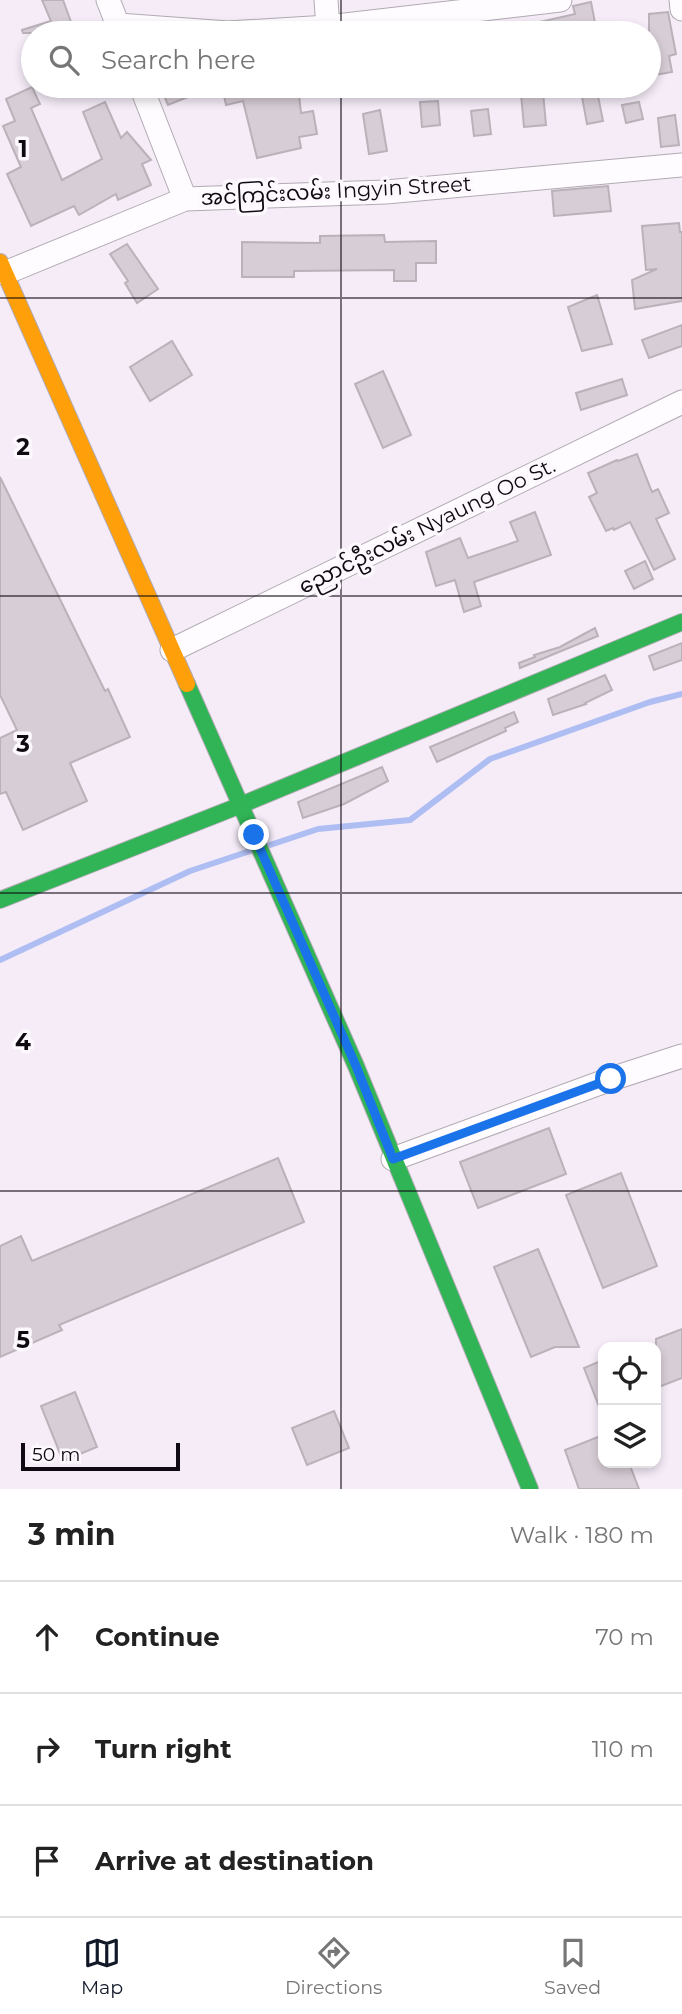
<!DOCTYPE html>
<meta charset="utf-8">
<style>
:root{--surface:#fff;--page:#f2f2f2;--text:#222;--muted:#767676;--line:#e0e0e0;--accent:#111827}
body{margin:0;font-family:Montserrat,"Noto Sans Myanmar",sans-serif;background:var(--page);color:var(--text)}
.controls{position:absolute;right:21px;bottom:21px;display:grid;overflow:hidden;border-radius:14px;box-shadow:0 4px 10px #0003}
.controls button{width:63px;height:63px;display:grid;place-items:center;padding:0;border:0;border-bottom:2px solid var(--line);background:var(--surface);color:var(--text);font:35px sans-serif}
.scale{position:absolute;left:21px;bottom:18px;width:159px;box-sizing:border-box;padding-left:7px;border:4px solid #0f0911;border-top:0;font-size:19px;line-height:24px;white-space:nowrap;color:#0f0911;-webkit-text-stroke:5px #fcf8fd;paint-order:stroke}
.stop{position:absolute;width:21px;height:21px;margin:-16px;border:5px solid #1a73e8;border-radius:50%;background:#fff}
.stop.end{background:#1a73e8;border-color:#fff;box-shadow:0 2px 7px #0008}
.list{margin:0;padding:0;list-style:none}
h2{display:flex;justify-content:space-between;align-items:center;height:91px;margin:0;padding:0 28px;font-size:30px}
h2 small{font-size:23px;font-weight:400;color:var(--muted)}
.list li{display:grid;grid-template-columns:46px 1fr auto;gap:21px;align-items:center;box-sizing:border-box;height:112px;padding:0 28px;border-top:2px solid var(--line)}
.list b{display:block;font-size:26px;white-space:nowrap}
.list em{font-size:23px;font-style:normal;color:var(--muted)}
.icon{flex:none;width:38px;height:38px;fill:none;stroke:currentColor;stroke-width:2;stroke-linecap:round;stroke-linejoin:round}
.map{position:relative;flex:none;width:682px;height:1489px;overflow:hidden}
.search{position:absolute;background:var(--surface);box-shadow:0 4px 10px #0003;left:21px;right:21px;top:21px;height:77px;display:flex;align-items:center;gap:18px;box-sizing:border-box;padding:0 24px;border-radius:38px;color:var(--muted);font-size:26px}
.sheet{height:427px;background:var(--surface)}
nav{display:flex;justify-content:space-around;align-items:center;box-sizing:border-box;height:98px;border-top:2px solid var(--line);background:var(--surface);font-size:19px;color:var(--muted)}
nav a{display:grid;justify-items:center;gap:4px}
nav .on{color:var(--accent)}
.map>svg:first-child{display:block}
.lines{fill:none;stroke-linecap:round;stroke-linejoin:round}
.stream{stroke:#afbef2;stroke-width:6}
.building{fill:#d7cdd6;stroke:#bab1b9;stroke-width:2}
.street-casing{stroke:#b1aab3;stroke-width:25}
.fast-casing{stroke:#b1aab3;stroke-width:18}
.slow-casing{stroke:#b1aab3;stroke-width:18}
.street{stroke:#fefcfe;stroke-width:23}
.fast{stroke:#30b455;stroke-width:16}
.slow{stroke:#ff9f0a;stroke-width:16}
.route{stroke:#1a73e8;stroke-width:9}
.grid{fill:none;stroke:#0f0911;stroke-width:2;stroke-opacity:0.55}
.labels{text-anchor:middle;stroke-width:7;stroke-linejoin:round;paint-order:stroke}
.street-label{font-size:21px;fill:#0f0911;stroke:#fcf8fd}
.grid-label{font-size:23px;text-anchor:middle;font-weight:bold;fill:#0f0911;stroke:#fcf8fd;stroke-width:7;stroke-linejoin:round;paint-order:stroke}
</style>
<div class="map">
<svg width="682" height="1489" viewBox="0 0 682 1489">
<rect width="100%" height="100%" fill="#f5ecf8"/>
<g class="lines">
<g class="stream">
<path d="M 270,845 L 318,829 L 410,820 L 490,759 L 650,702 L 682,694"/>
<path d="M 0,960 L 190,871 L 250,851"/>
</g>
</g>
<g class="building">
<path d="M 42,0 L 63,0 L 75,33 L 23,33 L 22,30 L 51,21 Z"/>
<path d="M 591,2 L 597,33 L 523,33 L 522,26 L 575,14 L 573,6 Z"/>
<path d="M 668,12 L 676,54 L 669,56 L 672,72 L 649,76 L 649,14 Z"/>
<path d="M 160,86 L 215,86 L 168,105 Z"/>
<path d="M 222,86 L 298,86 L 301,113 L 313,111 L 317,134 L 299,137 L 301,148 L 257,158 L 243,101 L 226,105 Z"/>
<path d="M 580,86 L 596,86 L 603,121 L 587,124 Z"/>
<path d="M 32,87 L 40,104 L 31,108 L 62,180 L 102,159 L 83,112 L 105,102 L 121,138 L 127,132 L 151,160 L 142,164 L 151,185 L 118,200 L 116,194 L 79,215 L 74,206 L 31,226 L 7,174 L 21,167 L 3,126 L 15,121 L 6,99 Z"/>
<path d="M 543,92 L 546,125 L 524,127 L 521,94 Z"/>
<path d="M 438,101 L 440,125 L 422,127 L 420,102 Z"/>
<path d="M 639,102 L 643,119 L 626,123 L 622,105 Z"/>
<path d="M 488,109 L 491,134 L 474,136 L 471,111 Z"/>
<path d="M 380,110 L 387,151 L 369,154 L 363,114 Z"/>
<path d="M 675,115 L 679,145 L 661,147 L 658,118 Z"/>
<path d="M 608,186 L 611,211 L 554,216 L 552,191 Z"/>
<path d="M 679,223 L 680,232 L 682,232 L 682,301 L 635,309 L 632,280 L 657,269 L 646,270 L 642,226 Z"/>
<path d="M 384,235 L 385,242 L 436,241 L 436,263 L 416,263 L 416,281 L 394,281 L 394,270 L 294,271 L 294,277 L 242,277 L 242,242 L 320,243 L 320,236 Z"/>
<path d="M 127,244 L 158,289 L 137,303 L 125,283 L 128,281 L 110,254 Z"/>
<path d="M 597,295 L 612,344 L 582,351 L 568,307 Z"/>
<path d="M 682,325 L 682,346 L 649,358 L 642,340 Z"/>
<path d="M 172,341 L 192,375 L 150,401 L 130,367 Z"/>
<path d="M 383,371 L 411,435 L 383,448 L 355,384 Z"/>
<path d="M 622,379 L 627,395 L 581,410 L 576,393 Z"/>
<path d="M 637,454 L 652,492 L 658,489 L 669,513 L 656,519 L 675,559 L 654,570 L 630,522 L 614,530 L 613,528 L 606,531 L 589,497 L 597,493 L 588,473 L 617,460 L 618,461 Z"/>
<path d="M 0,477 L 105,691 L 108,689 L 130,737 L 70,763 L 87,801 L 23,830 L 6,792 L 0,794 L 0,738 L 17,730 L 0,695 Z"/>
<path d="M 535,512 L 551,555 L 474,582 L 481,606 L 464,612 L 455,580 L 436,586 L 426,552 L 460,538 L 468,558 L 518,541 L 510,522 Z"/>
<path d="M 645,561 L 653,579 L 634,589 L 625,571 Z"/>
<path d="M 595,628 L 598,636 L 520,668 L 519,663 L 535,657 L 534,655 L 560,647 Z"/>
<path d="M 682,643 L 682,660 L 654,670 L 649,656 Z"/>
<path d="M 605,675 L 612,690 L 585,703 L 586,704 L 553,715 L 548,699 Z"/>
<path d="M 514,712 L 518,722 L 505,728 L 506,731 L 437,762 L 430,747 Z"/>
<path d="M 382,767 L 388,781 L 344,804 L 303,818 L 298,802 Z"/>
<path d="M 549,1128 L 566,1174 L 478,1208 L 460,1162 Z"/>
<path d="M 278,1158 L 304,1222 L 59,1325 L 62,1330 L 0,1357 L 0,1246 L 21,1236 L 32,1261 Z"/>
<path d="M 621,1173 L 657,1266 L 603,1288 L 566,1195 Z"/>
<path d="M 538,1249 L 579,1347 L 555,1347 L 531,1357 L 494,1267 Z"/>
<path d="M 682,1329 L 682,1378 L 656,1388 L 656,1339 Z"/>
<path d="M 603,1360 L 603,1414 L 602,1414 L 584,1368 Z"/>
<path d="M 75,1392 L 97,1447 L 63,1461 L 41,1406 Z"/>
<path d="M 334,1411 L 349,1448 L 307,1465 L 292,1428 Z"/>
<path d="M 603,1435 L 603,1463 L 629,1463 L 639,1489 L 579,1489 L 565,1450 Z"/>
</g>
<g class="lines">
<defs>
<g id="street">
<path d="M 108,0 L 121,33"/>
<path d="M 326,0 L 328,27"/>
<path d="M 681,0 L 682,9"/>
<path d="M 118,25 L 228,33 L 328,27 L 560,0"/>
<path d="M 141,86 L 185,199"/>
<path d="M 5,273 L 185,199 L 386,192 L 682,165"/>
<path d="M 172,650 L 682,402"/>
<path d="M 393,1159 L 611,1079 L 682,1056"/>
</g>
<g id="fast">
<path d="M 187,684 L 356,1066 L 530,1489"/>
<path d="M 0,900 L 241,805 L 682,622"/>
</g>
<path id="slow" d="M 0,262 L 187,684"/>
</defs>
<use href="#street" class="street-casing"/>
<use href="#fast" class="fast-casing"/>
<use href="#slow" class="slow-casing"/>
<use href="#street" class="street"/>
<use href="#fast" class="fast"/>
<use href="#slow" class="slow"/>
</g>
<g class="lines">
<path class="route" d="M 254,835 L 356,1066 L 393,1159 L 611,1079"/>
</g>
<path class="grid" d="M 341,0 L 341,33M 341,86 L 341,1489M 0,298 L 682,298M 0,596 L 682,596M 0,893 L 682,893M 0,1191 L 682,1191"/>
<g class="labels">
<g class="street-label">
<text transform="translate(336 191) rotate(-3)" y="7">အင်ကြင်းလမ်း Ingyin Street</text>
<text transform="translate(427 526) rotate(-26)" y="7">ညောင်ဦးလမ်း Nyaung Oo St.</text>
</g>
</g>
<g class="grid-label">
<text x="23" y="157">1</text>
<text x="23" y="455">2</text>
<text x="23" y="752">3</text>
<text x="23" y="1050">4</text>
<text x="23" y="1348">5</text>
</g>
</svg>
<div class="controls">
<button><svg class="icon" aria-label="locate" viewBox="0 0 24 24"><circle cx="12" cy="12" r="6"/><path d="M12 2v4M12 18v4M2 12h4M18 12h4"/></svg></button>
<button><svg class="icon" aria-label="layers" viewBox="0 0 24 24"><path d="M12 4l9 5-9 5-9-5zM3 14l9 5 9-5"/></svg></button>
</div>
<div class="scale">50 m</div>
<div class="stop" style="left:611px;top:1079px"></div>
<div class="stop end" style="left:254px;top:835px"></div>
<div class="search"><svg class="icon" aria-label="search" viewBox="0 0 24 24"><circle cx="10" cy="10" r="6"/><path d="M15 15l6 6"/></svg>Search here</div>
</div>
<section class="sheet">
<h2>3 min<small>Walk · 180 m</small></h2>
<ul class="list">
<li><svg class="icon" aria-label="ahead" viewBox="0 0 24 24"><path d="M12 20V5M6 11l6-6 6 6"/></svg><div><b>Continue</b></div><em>70 m</em></li>
<li><svg class="icon" aria-label="right" viewBox="0 0 24 24"><path d="M7 20v-9h11M14 6l5 5-5 5"/></svg><div><b>Turn right</b></div><em>110 m</em></li>
<li><svg class="icon" aria-label="arrive" viewBox="0 0 24 24"><path d="M6 21V4h12l-3 4 3 4H6"/></svg><div><b>Arrive at destination</b></div></li>
</ul>
</section>
<nav>
<a class="on"><svg class="icon" aria-label="map" viewBox="0 0 24 24"><path d="M3 6l6-2 6 2 6-2v14l-6 2-6-2-6 2zM9 4v14M15 6v14"/></svg>Map</a>
<a><svg class="icon" aria-label="directions" viewBox="0 0 24 24"><path d="M12 3l9 9-9 9-9-9zM9 14v-3h6M13 9l2 2-2 2"/></svg>Directions</a>
<a><svg class="icon" aria-label="saved" viewBox="0 0 24 24"><path d="M7 4h10v16l-5-4-5 4z"/></svg>Saved</a>
</nav>
